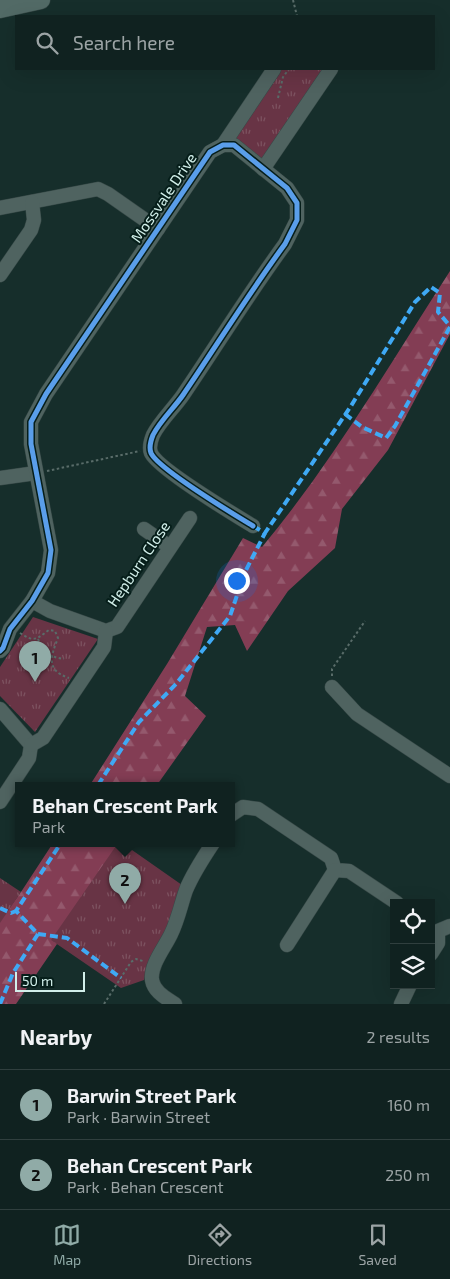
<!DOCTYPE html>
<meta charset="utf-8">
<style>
:root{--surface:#102220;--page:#1e2f2d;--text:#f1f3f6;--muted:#9ca4a5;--line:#303f3e;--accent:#90aba7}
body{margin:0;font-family:"Exo 2",sans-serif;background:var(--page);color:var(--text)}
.controls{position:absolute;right:15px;bottom:15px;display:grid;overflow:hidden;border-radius:0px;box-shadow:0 5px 20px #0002}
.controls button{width:45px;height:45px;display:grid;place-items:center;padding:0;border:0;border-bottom:1px solid var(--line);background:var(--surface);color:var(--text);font:25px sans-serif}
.scale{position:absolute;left:15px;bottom:12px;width:70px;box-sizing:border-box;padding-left:5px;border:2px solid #d2efea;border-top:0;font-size:14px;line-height:18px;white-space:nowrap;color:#d2efea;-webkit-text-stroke:4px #061e1a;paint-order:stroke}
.you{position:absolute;left:236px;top:580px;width:18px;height:18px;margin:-12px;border:4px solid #fff;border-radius:50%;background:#1a73e8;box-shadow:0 0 0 8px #1a73e833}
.badge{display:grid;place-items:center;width:32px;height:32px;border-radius:50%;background:var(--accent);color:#111;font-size:16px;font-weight:700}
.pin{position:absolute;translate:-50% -41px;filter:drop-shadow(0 1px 2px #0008)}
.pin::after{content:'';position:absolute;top:26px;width:18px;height:15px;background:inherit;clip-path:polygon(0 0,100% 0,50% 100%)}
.popup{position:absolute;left:15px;top:782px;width:220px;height:65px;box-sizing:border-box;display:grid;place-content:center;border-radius:0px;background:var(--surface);filter:drop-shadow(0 1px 4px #0005);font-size:16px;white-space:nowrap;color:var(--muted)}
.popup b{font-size:19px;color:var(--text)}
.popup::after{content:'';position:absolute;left:50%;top:100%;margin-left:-10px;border:10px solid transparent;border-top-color:var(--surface)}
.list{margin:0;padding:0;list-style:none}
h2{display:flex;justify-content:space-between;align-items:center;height:65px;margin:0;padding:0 20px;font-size:21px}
h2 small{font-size:16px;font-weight:400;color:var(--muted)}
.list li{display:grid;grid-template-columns:32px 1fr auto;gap:15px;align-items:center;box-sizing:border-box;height:70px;padding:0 20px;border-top:1px solid var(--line)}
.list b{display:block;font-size:19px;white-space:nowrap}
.list p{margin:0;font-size:16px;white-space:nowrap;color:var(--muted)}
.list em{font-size:16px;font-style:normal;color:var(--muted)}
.icon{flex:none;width:28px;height:28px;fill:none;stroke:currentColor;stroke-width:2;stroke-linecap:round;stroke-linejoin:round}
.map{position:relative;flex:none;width:450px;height:1004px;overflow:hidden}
.search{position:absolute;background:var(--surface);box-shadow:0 5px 20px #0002;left:15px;right:15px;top:15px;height:55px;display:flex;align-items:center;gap:12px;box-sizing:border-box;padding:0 18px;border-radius:0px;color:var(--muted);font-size:19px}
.sheet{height:205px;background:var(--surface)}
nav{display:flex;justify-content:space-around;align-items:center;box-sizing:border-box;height:70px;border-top:1px solid var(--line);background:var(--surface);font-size:14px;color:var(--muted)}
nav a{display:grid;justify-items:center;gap:2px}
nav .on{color:var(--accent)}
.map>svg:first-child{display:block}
.forest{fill:url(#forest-firs)}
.park{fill:url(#park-tufts)}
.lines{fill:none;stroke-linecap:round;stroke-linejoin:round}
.minor-casing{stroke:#374947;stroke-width:15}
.major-casing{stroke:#374947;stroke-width:19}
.path{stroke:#596c69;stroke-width:2;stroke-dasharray:2.5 2.5;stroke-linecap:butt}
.minor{stroke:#4f6360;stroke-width:14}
.major{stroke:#526a66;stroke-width:18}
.quiet{stroke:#3fa9f5;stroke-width:4;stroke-dasharray:8 4;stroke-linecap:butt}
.cycleway-casing{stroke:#061e1a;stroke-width:8}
.cycleway{stroke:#5a9eea;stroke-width:5}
.labels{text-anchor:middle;stroke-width:4;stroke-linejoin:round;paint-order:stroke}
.street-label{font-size:15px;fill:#d2efea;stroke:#061e1a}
</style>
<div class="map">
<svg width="450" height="1004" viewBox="0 0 450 1004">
<defs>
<pattern id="forest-firs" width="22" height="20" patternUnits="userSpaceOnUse" patternTransform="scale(1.25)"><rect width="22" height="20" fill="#833d54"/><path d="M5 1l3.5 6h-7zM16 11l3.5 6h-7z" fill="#94596d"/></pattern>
<pattern id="park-tufts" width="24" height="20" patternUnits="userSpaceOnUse" patternTransform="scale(1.25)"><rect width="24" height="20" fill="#683445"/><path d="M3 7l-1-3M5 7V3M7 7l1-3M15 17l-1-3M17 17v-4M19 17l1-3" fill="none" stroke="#7d5260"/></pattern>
</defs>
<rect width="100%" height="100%" fill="#162e2b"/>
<g class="forest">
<path d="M 450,271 L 450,334 L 388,450 L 342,509 L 335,548 L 288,591 L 247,651 L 235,625 L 207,627 L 185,696 L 206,716 L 157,785 L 90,785 L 167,664 L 243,538 L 262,547 C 332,463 390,364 450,271 Z"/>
<path d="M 53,843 L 122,843 L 104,940 L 57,944 L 16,1004 L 0,1004 L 0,921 L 21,892 Z"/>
</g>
<g class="park">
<path d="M 279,69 L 326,69 L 263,161 L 232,138 Z"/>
<path d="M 33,617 L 98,639 L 35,732 L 0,696 L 0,667 Z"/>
<path d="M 118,843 L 122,843 L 182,885 L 169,924 L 148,965 L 144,980 L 121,988 L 51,940 Z"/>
<path d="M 0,878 L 21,892 L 0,923 Z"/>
</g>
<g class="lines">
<defs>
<g id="minor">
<path d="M 223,145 L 274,69"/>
<path d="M 263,169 L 331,69"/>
<path d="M 0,208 L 98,189 L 108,194 L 158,229"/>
<path d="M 0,275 L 31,230 L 34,220 L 32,202"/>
<path d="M 0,478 L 36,473"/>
<path d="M 144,529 L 170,547"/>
<path d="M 32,601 L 50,611 L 106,631 L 117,627 L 190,518"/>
<path d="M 0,651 L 3,648 L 10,629 L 32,601 L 48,573 L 51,550 L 31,444 L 31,422 L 46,394 L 210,152 L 223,145 L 234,145 L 287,188 L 297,203 L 297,220 L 285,244 C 249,293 217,345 183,395 C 174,408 160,421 153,435 C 151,440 149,448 151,453 C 158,469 235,515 253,526"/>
<path d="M 332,687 L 357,714 L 450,776"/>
<path d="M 0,709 L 31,745 L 29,758 L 0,802"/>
<path d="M 31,745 L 43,738 L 104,647 L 106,631"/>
<path d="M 231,815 L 243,807 L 258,809 L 331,858 L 335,870 L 349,871 L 397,903"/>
<path d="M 287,945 L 335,870"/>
<path d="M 431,954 L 438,943 L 438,931 L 450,926"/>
<path d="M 175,1004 C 166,998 154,992 152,980 C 150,965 165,947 171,934 C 178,920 181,904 186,890 C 193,873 203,858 213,843"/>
<path d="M 401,1004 L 410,985"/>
</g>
<path id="major" d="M 0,9 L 41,0"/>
</defs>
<use href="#minor" class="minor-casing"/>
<use href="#major" class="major-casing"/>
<g class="path">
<path d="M 293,0 L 297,16"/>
<path d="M 278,98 L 283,77 L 289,69"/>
<path d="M 47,471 L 140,451"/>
<path d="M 20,633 C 35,643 36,639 49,630 L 55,631 L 58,638 C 51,656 45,670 69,678"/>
<path d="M 38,639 C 44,654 47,656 64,659"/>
<path d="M 332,676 L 332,669 L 365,621"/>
<path d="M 104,1004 L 131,962 L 136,959 L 143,961"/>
</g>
<use href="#minor" class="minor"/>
<use href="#major" class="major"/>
<g class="quiet">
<path d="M 345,414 L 362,427 L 386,438 L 395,426 L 450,327"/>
<path d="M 253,526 L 265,533 L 351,406 L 415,302 L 431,287 L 440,293 L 438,312 L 450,326"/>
<path d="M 98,785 L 139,722 L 176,684 L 230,616 L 245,572 L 265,533"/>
<path d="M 0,908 L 11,913 L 16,911"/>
<path d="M 38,934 L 67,938 L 121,978"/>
<path d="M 0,1004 L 13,973 L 38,934 L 16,911 L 61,843"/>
</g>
<defs>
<path id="cycleway" d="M 0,651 L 3,648 L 10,629 L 32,601 L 48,573 L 51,550 L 31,444 L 31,422 L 46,394 L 210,152 L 223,145 L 234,145 L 287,188 L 297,203 L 297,220 L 285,244 C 249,293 217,345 183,395 C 174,408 160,421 153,435 C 151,440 149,448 151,453 C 158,469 235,515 253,526"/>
</defs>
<use href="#cycleway" class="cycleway-casing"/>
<use href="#cycleway" class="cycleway"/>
</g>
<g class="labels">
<g class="street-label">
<text transform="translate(164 198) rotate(-56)" y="5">Mossvale Drive</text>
<text transform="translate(139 564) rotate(-56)" y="5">Hepburn Close</text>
</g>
</g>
</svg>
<div class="controls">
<button><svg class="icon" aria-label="locate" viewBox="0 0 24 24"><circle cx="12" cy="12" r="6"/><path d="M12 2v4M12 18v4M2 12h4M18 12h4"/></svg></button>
<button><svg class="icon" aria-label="layers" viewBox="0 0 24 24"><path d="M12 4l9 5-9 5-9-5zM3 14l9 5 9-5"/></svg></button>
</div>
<div class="scale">50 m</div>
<div class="you"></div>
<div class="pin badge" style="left:35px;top:682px">1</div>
<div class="pin badge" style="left:125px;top:904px">2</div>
<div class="popup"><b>Behan Crescent Park</b>Park</div>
<div class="search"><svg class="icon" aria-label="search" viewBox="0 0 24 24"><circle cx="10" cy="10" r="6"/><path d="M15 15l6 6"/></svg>Search here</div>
</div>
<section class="sheet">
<h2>Nearby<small>2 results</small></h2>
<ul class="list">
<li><span class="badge">1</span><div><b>Barwin Street Park</b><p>Park · Barwin Street</p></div><em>160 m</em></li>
<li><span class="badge">2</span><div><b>Behan Crescent Park</b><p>Park · Behan Crescent</p></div><em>250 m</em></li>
</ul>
</section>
<nav>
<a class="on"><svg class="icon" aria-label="map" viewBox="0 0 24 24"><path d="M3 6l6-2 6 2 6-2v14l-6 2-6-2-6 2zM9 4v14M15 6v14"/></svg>Map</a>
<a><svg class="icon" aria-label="directions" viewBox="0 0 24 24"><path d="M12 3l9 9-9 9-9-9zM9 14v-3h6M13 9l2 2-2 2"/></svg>Directions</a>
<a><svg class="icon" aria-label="saved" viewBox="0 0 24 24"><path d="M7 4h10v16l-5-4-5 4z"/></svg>Saved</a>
</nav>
